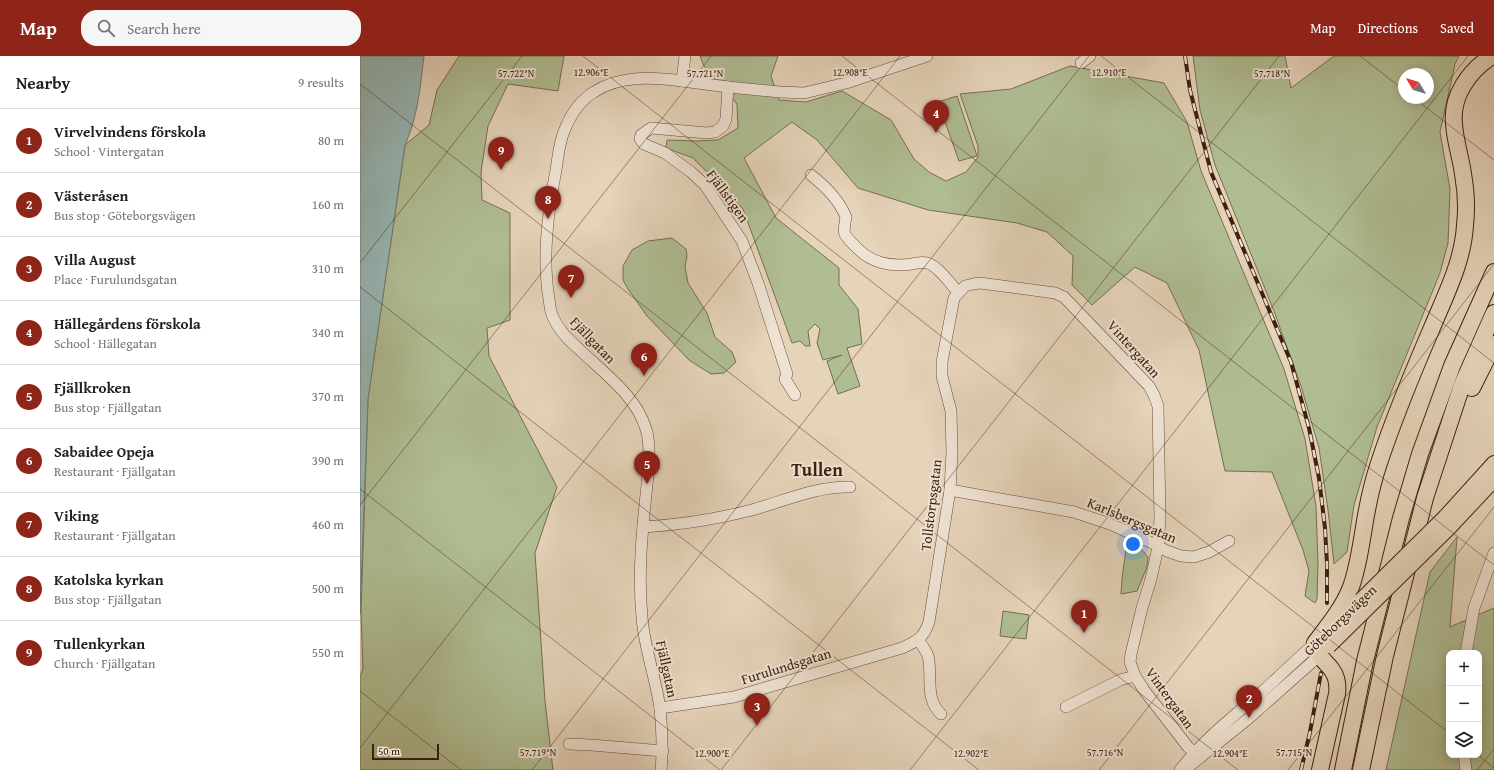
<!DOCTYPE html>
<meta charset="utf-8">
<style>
:root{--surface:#fff;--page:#f6f6f6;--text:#202124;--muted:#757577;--line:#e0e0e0;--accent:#8f2418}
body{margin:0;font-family:"Gentium Book Plus",serif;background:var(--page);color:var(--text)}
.controls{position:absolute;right:12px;bottom:12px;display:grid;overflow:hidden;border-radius:8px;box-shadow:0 2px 10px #0003}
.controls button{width:36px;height:36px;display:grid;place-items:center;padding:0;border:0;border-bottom:1px solid var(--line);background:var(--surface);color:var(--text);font:20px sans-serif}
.compass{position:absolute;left:1038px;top:12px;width:36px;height:36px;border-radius:50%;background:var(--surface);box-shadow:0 2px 10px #0003;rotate:308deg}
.scale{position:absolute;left:12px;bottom:10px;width:67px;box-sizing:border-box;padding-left:4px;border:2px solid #3f200f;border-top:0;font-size:11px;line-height:14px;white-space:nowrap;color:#3f200f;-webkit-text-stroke:3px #eee2d2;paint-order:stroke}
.you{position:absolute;left:773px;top:488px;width:14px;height:14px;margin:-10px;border:3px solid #fff;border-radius:50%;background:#1a73e8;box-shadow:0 0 0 6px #1a73e833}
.badge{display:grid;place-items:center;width:26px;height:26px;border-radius:50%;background:var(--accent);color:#fff;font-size:13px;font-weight:700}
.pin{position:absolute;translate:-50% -33px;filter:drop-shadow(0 1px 2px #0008)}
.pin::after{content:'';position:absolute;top:21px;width:14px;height:12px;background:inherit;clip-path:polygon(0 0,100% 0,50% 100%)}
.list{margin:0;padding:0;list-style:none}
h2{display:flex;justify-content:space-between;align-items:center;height:52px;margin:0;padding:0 16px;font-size:17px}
h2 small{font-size:13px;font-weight:400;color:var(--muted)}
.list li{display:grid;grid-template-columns:26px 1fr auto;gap:12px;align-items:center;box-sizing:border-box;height:64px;padding:0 16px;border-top:1px solid var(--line)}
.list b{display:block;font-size:15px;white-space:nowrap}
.list p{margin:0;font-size:13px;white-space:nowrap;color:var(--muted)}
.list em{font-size:13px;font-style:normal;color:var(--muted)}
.icon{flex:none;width:22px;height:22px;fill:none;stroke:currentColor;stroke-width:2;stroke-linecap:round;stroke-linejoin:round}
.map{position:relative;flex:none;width:1134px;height:714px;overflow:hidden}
header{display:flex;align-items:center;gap:24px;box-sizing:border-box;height:56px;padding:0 20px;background:var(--accent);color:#fff}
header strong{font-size:19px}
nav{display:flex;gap:22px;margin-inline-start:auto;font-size:14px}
.search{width:280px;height:36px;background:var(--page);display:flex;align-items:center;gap:10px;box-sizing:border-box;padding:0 14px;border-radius:16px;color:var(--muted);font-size:15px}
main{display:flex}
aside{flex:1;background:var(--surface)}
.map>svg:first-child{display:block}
.green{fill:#b0bd93;stroke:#786e51;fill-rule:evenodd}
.water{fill:#97b7b6;stroke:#747b73}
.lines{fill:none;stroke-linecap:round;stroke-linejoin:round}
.minor-casing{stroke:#684d3a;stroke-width:12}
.major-casing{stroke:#3f200f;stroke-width:16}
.highway-casing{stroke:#3f200f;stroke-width:18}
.minor{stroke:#eee2d2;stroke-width:11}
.major{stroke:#e5d3ba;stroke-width:14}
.highway{stroke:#e5d3ba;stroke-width:16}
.rail-casing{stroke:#3f200f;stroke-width:4}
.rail{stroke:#eee2d2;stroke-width:2.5;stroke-dasharray:8;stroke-linecap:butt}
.major-bridge-casing{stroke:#3f200f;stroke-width:16;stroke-linecap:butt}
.major-bridge{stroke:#e5d3ba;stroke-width:14}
.ticks{fill:none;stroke:#3f200f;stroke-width:1;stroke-opacity:0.45}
.labels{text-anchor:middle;stroke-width:4;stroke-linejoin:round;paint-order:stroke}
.street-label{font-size:14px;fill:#3f200f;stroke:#eee2d2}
.district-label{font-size:18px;font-weight:bold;fill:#3f200f;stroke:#eee2d2}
.ticks-label{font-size:10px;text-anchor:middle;fill:#3f200f;stroke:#eee2d2;stroke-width:4;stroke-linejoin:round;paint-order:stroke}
</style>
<header>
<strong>Map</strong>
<div class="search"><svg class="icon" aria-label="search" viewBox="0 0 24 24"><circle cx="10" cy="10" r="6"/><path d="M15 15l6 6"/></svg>Search here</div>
<nav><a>Map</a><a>Directions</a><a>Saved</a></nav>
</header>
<main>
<aside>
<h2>Nearby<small>9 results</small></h2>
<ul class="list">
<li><span class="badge">1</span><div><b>Virvelvindens förskola</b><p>School · Vintergatan</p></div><em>80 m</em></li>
<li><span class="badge">2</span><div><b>Västeråsen</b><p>Bus stop · Göteborgsvägen</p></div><em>160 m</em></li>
<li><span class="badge">3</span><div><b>Villa August</b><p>Place · Furulundsgatan</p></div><em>310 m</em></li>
<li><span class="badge">4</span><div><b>Hällegårdens förskola</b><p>School · Hällegatan</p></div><em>340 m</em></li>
<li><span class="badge">5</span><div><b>Fjällkroken</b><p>Bus stop · Fjällgatan</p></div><em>370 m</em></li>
<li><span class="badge">6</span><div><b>Sabaidee Opeja</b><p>Restaurant · Fjällgatan</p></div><em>390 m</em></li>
<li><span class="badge">7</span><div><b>Viking</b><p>Restaurant · Fjällgatan</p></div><em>460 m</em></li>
<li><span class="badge">8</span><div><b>Katolska kyrkan</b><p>Bus stop · Fjällgatan</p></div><em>500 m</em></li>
<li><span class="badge">9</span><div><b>Tullenkyrkan</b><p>Church · Fjällgatan</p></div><em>550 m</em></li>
</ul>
</aside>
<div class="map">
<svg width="1134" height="714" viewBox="0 0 1134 714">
<rect width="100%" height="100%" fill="#e5d3ba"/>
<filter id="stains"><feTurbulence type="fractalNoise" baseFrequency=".005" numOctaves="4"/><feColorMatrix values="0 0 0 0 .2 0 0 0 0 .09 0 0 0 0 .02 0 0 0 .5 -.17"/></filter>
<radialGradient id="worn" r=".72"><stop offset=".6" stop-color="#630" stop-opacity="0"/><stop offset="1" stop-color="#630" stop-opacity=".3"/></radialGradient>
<g class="green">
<path d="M 99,0 L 204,0 L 198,35 L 148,28 L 128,70 L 121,116 L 122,144 L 150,157 L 150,264 L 127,272 L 129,300 L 197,431 L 175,497 L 185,645 L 193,714 L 0,714 L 0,620 L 3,613 L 1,557 L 8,343 L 45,89 L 69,69 L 77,34 Z"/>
<path d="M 340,0 L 418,0 L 411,20 L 419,44 L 446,46 L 482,35 L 531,64 L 554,103 L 569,116 L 586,125 L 606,116 L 618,101 L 618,90 L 600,38 L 651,33 L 710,10 L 804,27 L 827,66 L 841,115 L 924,313 L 945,383 L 956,450 L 958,507 L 957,543 L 955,547 L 945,540 L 949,515 L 943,494 L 912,416 L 865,415 L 839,294 L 807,227 L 775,211 L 732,249 L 712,229 L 713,200 L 687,176 L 657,167 L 568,154 L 498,132 L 457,84 L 432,66 L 384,102 L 416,162 L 479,212 L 479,229 L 498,253 L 502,288 L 487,292 L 500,330 L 478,338 L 467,305 L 482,299 L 463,304 L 457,287 L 460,273 L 455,268 L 448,275 L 450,290 L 445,290 L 440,285 L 432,287 L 383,153 L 333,102 L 306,92 L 307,84 L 336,85 L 358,84 L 378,72 L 377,48 L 344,10 Z"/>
<path d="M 833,0 L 925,0 L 931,32 L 974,0 L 1099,0 L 1095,8 L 1080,76 L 1090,133 L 1088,187 L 1080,217 L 1017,371 L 994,449 L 987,496 L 974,508 L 968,454 L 959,392 L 941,330 L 914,255 L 855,109 L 840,54 ZM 1044,18 L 1068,18 L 1068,42 L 1044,42 Z"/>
<path d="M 597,40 L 617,100 L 599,105 L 578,46 Z"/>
<path d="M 312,182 L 326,193 L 327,200 L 325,211 L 328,227 L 347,257 L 355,281 L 372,296 L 376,306 L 364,317 L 351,318 L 329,304 L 287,260 L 268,233 L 263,224 L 263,210 L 272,194 L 288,185 Z"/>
<path d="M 1097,481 L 1090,571 L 1134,552 L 1134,714 L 1026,714 L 1070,516 ZM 1089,597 L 1119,597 L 1119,699 L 1089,699 Z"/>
<path d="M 767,486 C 777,486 782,494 788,501 L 787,511 L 777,535 L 761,538 L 762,523 Z"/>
<path d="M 643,555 L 669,559 L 666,583 L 640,580 Z"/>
</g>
<path class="water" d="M 0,0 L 64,0 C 60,32 58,60 45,89 L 8,343 L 0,558 Z"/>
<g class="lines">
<defs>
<g id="minor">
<path d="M 721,7 L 730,0"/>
<path d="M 322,25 L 368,31 L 420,36 L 444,37 L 486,27 L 567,0"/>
<path d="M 368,31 L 366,63 L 363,70 L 355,76 L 347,77 L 291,72 L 281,79 L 280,83 L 284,88 L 305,97 L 331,116 L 345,129 L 382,185 L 398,227 L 427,318 L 425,323 L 435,339"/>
<path d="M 451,119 C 465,130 479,144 486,161 C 483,178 482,177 495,190 C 511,207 529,211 552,208 C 558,207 564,205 570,208 C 581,213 590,228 598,236"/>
<path d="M 590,434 L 714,456 L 750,468 L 788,485 L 807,495 L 821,500 L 834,501 L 849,496 L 869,485"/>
<path d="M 283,471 C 319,469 357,463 392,454 C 424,445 457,430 490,431"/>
<path d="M 558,584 C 562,589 566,594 568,600 C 573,620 564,642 581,658"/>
<path d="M 1106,597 L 1114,552 L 1134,497"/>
<path d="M 706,651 L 760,624 L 775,620"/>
<path d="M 300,652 L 374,641 L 542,592 C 557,585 563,583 569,566 L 590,434 L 592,396 L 591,355 L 582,320 L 582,306 L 594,242 L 605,230 L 613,228 L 620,227 L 695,237 L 704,241 L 789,330 L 794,339 L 798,350 L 800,462 L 798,491 L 791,523 L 782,552 L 771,598 L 770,606 L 775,620 L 784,634 L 828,691 L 834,696"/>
<path d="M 209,688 L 231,689 L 303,695"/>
<path d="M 1104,699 L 1106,714"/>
<path d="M 827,712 L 889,662 L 960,599"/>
<path d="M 301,714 C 303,694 302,674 300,653 C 296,622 284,592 282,561 C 277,511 284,460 289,409 C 289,397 290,385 286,373 C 276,340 245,318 221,295 C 210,285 199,275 193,261 C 190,255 190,249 189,243 C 182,201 188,156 196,114 C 198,101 199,86 205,73 C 211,58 221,44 234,36 C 260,19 293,21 322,25 L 325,0"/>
<path d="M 820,714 C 845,682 873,661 903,635 C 922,618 940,600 960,583"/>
</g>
<g id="major">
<path d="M 1085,461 L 1134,407"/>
<path d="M 1089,472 L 1134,424"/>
<path d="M 971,573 L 1001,544"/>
</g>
<g id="highway">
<path d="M 1112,332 L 1134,288"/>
<path d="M 955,587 C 968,570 983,552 991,531 C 1000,506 1002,479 1007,454 C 1010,438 1014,422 1019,407 C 1034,362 1052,318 1071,274 C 1085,240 1103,206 1105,169 C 1107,152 1106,135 1103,118 C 1101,102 1095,85 1094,68 C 1091,40 1109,15 1132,0"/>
<path d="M 960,714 L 977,638 C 978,630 977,621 972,614 C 968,608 958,601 958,593 C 959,588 963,583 966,579"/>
<path d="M 983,714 L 1005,605 L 1041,462 L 1060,398 L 1092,310 L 1134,216"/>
<path d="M 1001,714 L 1025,600 L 1065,442 L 1102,329 L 1134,257"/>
</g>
</defs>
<use href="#minor" class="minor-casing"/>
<use href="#major" class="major-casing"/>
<use href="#highway" class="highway-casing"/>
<use href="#minor" class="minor"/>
<use href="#major" class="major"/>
<use href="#highway" class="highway"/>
<defs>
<g id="rail">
<path d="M 825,0 L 830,34 L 851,116 L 931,306 L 949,372 L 959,422 L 965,472 L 967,508 L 967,547"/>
<path d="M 941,714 L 950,676 L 961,617"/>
</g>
</defs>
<use href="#rail" class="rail-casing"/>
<use href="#rail" class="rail"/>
<defs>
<g id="major-bridge">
<path d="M 1001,544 L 1085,461"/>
<path d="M 969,590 L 1089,472"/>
</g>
</defs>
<use href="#major-bridge" class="major-bridge-casing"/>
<use href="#major-bridge" class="major-bridge"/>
</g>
<path class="ticks" d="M 223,0 L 1089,677M 482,0 L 1134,509M 741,0 L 1134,307M 1000,0 L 1044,34M 0,28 L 878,714M 1054,42 L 1134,104M 0,207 L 162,0M 0,231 L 619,714M 0,433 L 360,714M 0,449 L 351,0M 0,635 L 101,714M 0,692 L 540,0M 1118,699 L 1134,712M 172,714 L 729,0M 361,714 L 919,0M 550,714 L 1108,0M 739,714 L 1134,208M 928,714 L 1134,451M 1117,714 L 1134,693"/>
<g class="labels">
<g class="street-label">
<text transform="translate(368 140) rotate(54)" y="5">Fjällstigen</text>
<text transform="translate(233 284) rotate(46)" y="5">Fjällgatan</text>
<text transform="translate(774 293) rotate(48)" y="5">Vintergatan</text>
<text transform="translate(571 449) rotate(-83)" y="5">Tollstorpsgatan</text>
<text transform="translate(772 464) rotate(23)" y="5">Karlsbergsgatan</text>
<text transform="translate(980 564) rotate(-44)" y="5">Göteborgsvägen</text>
<text transform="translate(426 610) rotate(-17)" y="5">Furulundsgatan</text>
<text transform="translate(307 613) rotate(78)" y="5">Fjällgatan</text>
<text transform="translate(810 642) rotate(54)" y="5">Vintergatan</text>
</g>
<g class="district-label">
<text x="457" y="420">Tullen</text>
</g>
</g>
<g class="ticks-label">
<text x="231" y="20">12.906°E</text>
<text x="490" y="20">12.908°E</text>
<text x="749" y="20">12.910°E</text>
<text x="156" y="21">57.722°N</text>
<text x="345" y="21">57.721°N</text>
<text x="912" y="21">57.718°N</text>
<text x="178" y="700">57.719°N</text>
<text x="745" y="700">57.716°N</text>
<text x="934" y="700">57.715°N</text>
<text x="352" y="701">12.900°E</text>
<text x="611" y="701">12.902°E</text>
<text x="870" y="701">12.904°E</text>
</g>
<rect width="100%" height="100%" filter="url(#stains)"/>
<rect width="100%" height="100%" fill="url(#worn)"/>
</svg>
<div class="controls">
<button>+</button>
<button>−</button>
<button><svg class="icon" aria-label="layers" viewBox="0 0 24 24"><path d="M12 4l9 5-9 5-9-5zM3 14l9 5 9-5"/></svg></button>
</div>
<svg class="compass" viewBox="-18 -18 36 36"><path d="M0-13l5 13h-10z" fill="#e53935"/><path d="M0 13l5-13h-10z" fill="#757577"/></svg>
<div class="scale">50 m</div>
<div class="you"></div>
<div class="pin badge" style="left:724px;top:577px">1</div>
<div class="pin badge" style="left:889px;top:662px">2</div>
<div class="pin badge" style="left:397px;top:670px">3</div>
<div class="pin badge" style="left:576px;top:77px">4</div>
<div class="pin badge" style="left:287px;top:428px">5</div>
<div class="pin badge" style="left:284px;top:320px">6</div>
<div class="pin badge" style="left:211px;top:242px">7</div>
<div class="pin badge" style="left:188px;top:163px">8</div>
<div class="pin badge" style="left:141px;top:114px">9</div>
</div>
</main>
